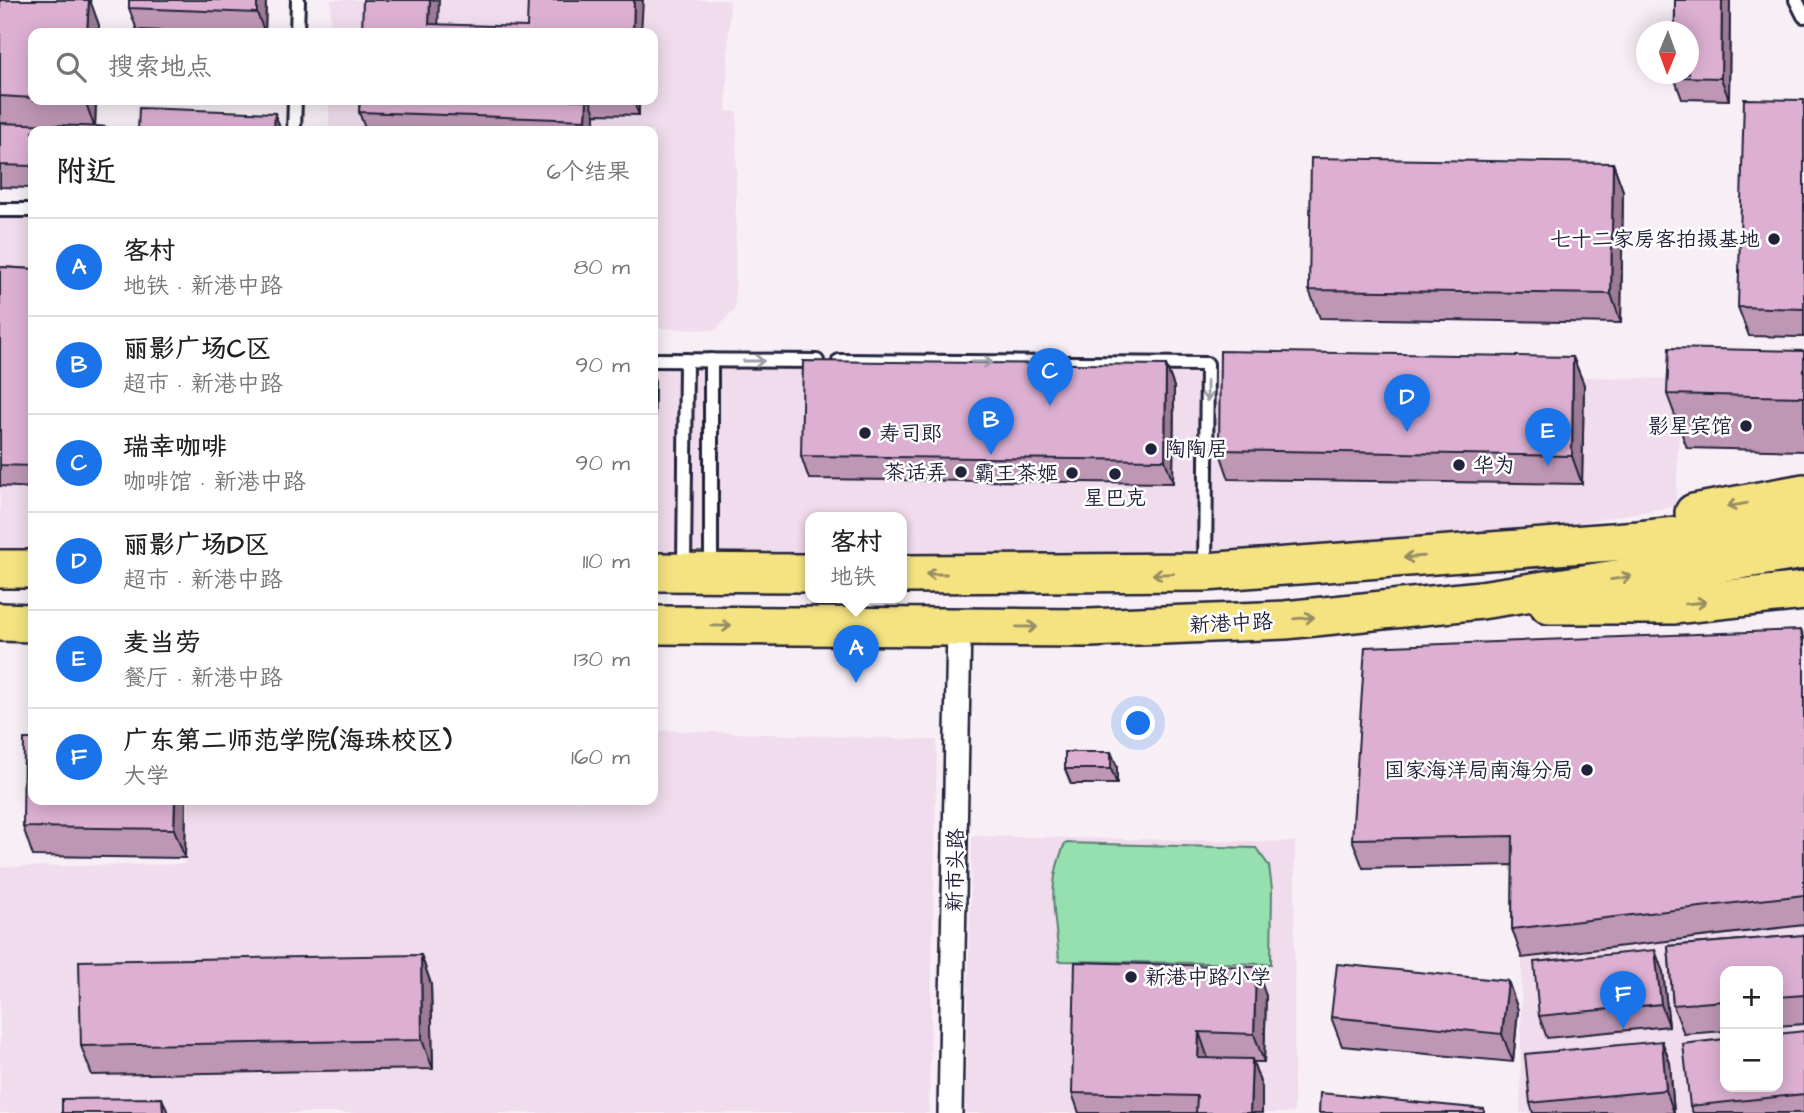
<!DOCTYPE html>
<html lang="zh">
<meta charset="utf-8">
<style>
:root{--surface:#fff;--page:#f2f2f2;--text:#222;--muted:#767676;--line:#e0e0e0;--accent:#1a73e8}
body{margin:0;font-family:"Architects Daughter","LXGW WenKai TC",sans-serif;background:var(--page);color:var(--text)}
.controls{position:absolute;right:21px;bottom:21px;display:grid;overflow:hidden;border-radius:14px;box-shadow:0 4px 18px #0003}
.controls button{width:63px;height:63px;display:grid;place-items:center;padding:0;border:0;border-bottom:2px solid var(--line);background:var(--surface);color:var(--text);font:35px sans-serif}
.compass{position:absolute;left:1636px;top:21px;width:63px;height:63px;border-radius:50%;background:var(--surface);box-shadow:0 4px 18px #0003;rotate:181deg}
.you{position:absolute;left:1139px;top:724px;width:24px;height:24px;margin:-18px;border:5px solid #fff;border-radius:50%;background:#1a73e8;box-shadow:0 0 0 10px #1a73e833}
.badge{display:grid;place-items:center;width:46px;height:46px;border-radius:50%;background:var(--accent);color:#fff;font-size:23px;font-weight:700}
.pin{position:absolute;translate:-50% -58px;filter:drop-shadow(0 2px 4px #0008)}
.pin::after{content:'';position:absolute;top:37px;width:24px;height:21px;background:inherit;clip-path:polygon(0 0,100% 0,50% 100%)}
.popup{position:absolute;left:805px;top:512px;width:102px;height:91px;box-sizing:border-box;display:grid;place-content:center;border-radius:14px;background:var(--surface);filter:drop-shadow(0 2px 5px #0005);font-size:23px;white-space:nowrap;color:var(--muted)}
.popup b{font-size:26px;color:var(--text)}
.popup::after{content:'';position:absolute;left:50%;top:100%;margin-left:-14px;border:14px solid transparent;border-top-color:var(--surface)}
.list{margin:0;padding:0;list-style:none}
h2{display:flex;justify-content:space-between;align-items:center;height:91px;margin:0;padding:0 28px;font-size:30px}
h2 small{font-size:23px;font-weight:400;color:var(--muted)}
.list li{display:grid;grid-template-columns:46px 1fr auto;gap:21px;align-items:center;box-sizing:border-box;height:98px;padding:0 28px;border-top:2px solid var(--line)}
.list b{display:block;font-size:26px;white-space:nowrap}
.list p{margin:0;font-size:23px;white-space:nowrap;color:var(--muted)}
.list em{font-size:23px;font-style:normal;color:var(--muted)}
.icon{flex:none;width:38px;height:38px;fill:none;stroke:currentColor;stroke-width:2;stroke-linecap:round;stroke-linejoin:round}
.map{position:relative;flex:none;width:1804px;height:1113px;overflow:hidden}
.search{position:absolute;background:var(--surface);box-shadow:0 4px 18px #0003;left:28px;top:28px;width:630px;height:77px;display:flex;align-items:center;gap:18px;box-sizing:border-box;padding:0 24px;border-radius:14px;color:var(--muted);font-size:26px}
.panel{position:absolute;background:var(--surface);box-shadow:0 4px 18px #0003;left:28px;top:126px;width:630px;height:679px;border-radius:14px}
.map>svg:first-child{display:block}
.built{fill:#f0dcec;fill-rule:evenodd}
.green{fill:#96dfaf;stroke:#5c8075;stroke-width:2}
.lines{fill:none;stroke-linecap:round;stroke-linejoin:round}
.lane-casing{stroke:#22223b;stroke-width:18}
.street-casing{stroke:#22223b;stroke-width:28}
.primary-casing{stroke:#22223b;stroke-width:42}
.lane{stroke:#fff;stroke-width:12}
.street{stroke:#fff;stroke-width:23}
.primary{stroke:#f5e382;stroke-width:37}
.wall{fill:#be97b5;stroke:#22223b;stroke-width:2}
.shaded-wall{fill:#9b7b94;stroke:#22223b;stroke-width:2}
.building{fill:#ddb0d3;stroke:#22223b;stroke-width:2}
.oneway{stroke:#9c9ca7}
.oneway2{stroke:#968c62}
.poi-dot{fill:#22223b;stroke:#fff;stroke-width:2.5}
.labels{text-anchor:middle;stroke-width:5;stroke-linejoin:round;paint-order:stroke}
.poi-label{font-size:21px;fill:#22223b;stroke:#fff;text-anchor:end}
.street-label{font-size:21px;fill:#22223b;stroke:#fff}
</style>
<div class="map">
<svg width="1804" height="1113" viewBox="0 0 1804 1113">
<rect width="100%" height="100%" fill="#f8eff6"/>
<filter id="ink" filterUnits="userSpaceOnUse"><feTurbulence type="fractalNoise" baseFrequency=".0143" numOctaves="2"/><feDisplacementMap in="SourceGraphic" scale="14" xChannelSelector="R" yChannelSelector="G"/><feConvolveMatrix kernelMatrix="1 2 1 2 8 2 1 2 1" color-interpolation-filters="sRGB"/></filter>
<g filter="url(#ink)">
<g class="built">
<path d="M 331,0 L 730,0 L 726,111 L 737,112 L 735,308 L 716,330 L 653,328 L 653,131 L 329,131 L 329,100 L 653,100 L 653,33 L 330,33 Z"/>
<path d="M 0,201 L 33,202 L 33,556 L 0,556 Z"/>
<path d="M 653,356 L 1681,379 L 1676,506 L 1480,540 L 1325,556 L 902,565 L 902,517 L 810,517 L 810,565 L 653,564 Z"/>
<path d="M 653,730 L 937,740 L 929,1113 L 0,1113 L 0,867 L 185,864 L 189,800 L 653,800 Z"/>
<path d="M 972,836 L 1295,842 L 1294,1113 L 965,1113 Z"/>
<path d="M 1804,925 L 1804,1113 L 1520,1113 L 1522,958 ZM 1725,971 L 1778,971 L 1778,1087 L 1725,1087 Z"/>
</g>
<path class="green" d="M 1065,843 L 1256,848 L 1269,866 L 1272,889 L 1271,964 L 1059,961 C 1056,914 1045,890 1065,843 Z"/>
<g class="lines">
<defs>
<g id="lane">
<path d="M 1796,0 L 1804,16"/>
<path d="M 297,33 L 298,0"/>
<path d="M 294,131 L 295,100"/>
<path d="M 0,210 L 33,210"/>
<path d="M 653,360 L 817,361"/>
<path d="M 839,361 L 1207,364 L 1205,569"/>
<path d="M 684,569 L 686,360"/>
<path d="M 711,570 L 711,360"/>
</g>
<path id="street" d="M 950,1113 L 959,626"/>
<g id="primary">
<path d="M 1694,513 L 1804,493"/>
<path d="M 0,569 L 33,569"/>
<path d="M 653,572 L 810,573"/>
<path d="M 902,574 L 1205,572 L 1639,540 L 1804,522"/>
<path d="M 1549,605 L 1673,605 L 1804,591"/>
<path d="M 0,622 L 33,623"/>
<path d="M 653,625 L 1090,628 L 1285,620 L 1481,600 L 1804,550"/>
</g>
</defs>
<use href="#lane" class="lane-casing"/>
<use href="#street" class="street-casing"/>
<use href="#primary" class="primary-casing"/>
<use href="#lane" class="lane"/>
<use href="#street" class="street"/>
<use href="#primary" class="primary"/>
</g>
<g class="wall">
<path d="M 0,0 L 99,25 L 33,33 L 33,100 L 96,100 L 95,126 L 106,127 L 107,131 L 33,131 L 33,188 L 0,187 Z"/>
<path d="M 266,0 L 265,33 L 225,33 L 137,30 L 129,8 Z"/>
<path d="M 1675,0 L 1730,0 L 1729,100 L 1682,99 L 1674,77 Z"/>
<path d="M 360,100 L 639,100 L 639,115 L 595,114 L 595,131 L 366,131 L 359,112 Z"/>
<path d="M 1804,100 L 1804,337 L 1749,336 L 1738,307 Z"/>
<path d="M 1613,163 L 1623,191 L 1621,323 L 1320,318 L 1309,290 Z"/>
<path d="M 0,267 L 33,269 L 33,488 L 0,486 Z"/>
<path d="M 1804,351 L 1804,451 L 1687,448 L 1667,394 Z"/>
<path d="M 1573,357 L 1584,385 L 1582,484 L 1229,479 L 1219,450 Z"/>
<path d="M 1166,365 L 1174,387 L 1173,483 L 809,479 L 801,456 Z"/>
<path d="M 1801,630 L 1804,637 L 1804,925 L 1522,958 L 1512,929 L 1513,865 L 1363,868 L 1352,839 Z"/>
<path d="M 1111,752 L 1117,767 L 1117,784 L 1071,784 L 1065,769 Z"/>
<path d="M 33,800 L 186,800 L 185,858 L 33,856 L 23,827 Z"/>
<path d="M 1804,935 L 1804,1024 L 1778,1026 L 1778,971 L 1725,971 L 1725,1031 L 1684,1034 L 1673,1005 L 1668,946 Z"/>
<path d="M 421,955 L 431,984 L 433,1069 L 92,1075 L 81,1046 Z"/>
<path d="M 1663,972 L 1669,1026 L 1547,1038 L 1539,1016 Z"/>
<path d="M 1508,981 L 1518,1010 L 1513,1062 L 1342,1046 L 1331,1017 Z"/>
<path d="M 1266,996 L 1264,1062 L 1253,1062 L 1262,1088 L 1262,1113 L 1079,1113 L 1072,1093 Z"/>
<path d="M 1804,1031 L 1804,1113 L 1693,1113 L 1690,1106 Z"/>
<path d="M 1662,1041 L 1670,1063 L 1674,1113 L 1533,1113 L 1530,1103 Z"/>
</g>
<g class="shaded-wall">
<path d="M 89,0 L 90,0 L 99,25 L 99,33 L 87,33 Z"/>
<path d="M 257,0 L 266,0 L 265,33 L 257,13 Z"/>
<path d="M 430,0 L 439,0 L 438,33 L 429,24 Z"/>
<path d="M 634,0 L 643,0 L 641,33 L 633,33 Z"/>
<path d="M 1722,0 L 1730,0 L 1729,100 L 1721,78 Z"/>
<path d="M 85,100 L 96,100 L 95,129 Z"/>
<path d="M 587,100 L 590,100 L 595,114 L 595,131 L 590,131 L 586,120 Z"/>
<path d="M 633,100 L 639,100 L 639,115 Z"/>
<path d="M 275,113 L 281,131 L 274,131 Z"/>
<path d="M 1613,163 L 1623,191 L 1621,323 L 1611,294 Z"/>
<path d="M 1573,357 L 1584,385 L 1582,484 L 1572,456 Z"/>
<path d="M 1166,365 L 1174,387 L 1173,483 L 1165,460 Z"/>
<path d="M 653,374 L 655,381 L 654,496 L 653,492 Z"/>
<path d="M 1111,752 L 1117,767 L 1117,784 L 1111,769 Z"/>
<path d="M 175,800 L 186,800 L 185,858 L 174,829 Z"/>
<path d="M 1655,950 L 1663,972 L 1669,1026 L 1661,1004 Z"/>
<path d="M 421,955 L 431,984 L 433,1069 L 422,1040 Z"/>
<path d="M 1256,967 L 1266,996 L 1264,1062 L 1254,1034 Z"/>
<path d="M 1508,981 L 1518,1010 L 1513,1062 L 1502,1034 Z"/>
<path d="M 1199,1032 L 1209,1061 L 1198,1058 Z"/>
<path d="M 1662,1041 L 1670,1063 L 1674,1113 L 1666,1090 Z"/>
<path d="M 1252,1059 L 1262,1088 L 1262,1113 L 1250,1113 Z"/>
<path d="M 162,1098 L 168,1113 L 163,1113 Z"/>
</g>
<g class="building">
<path d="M 0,0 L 89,0 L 87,33 L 33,33 L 33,98 L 0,96 Z"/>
<path d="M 129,0 L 257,0 L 257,13 L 129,8 Z"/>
<path d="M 363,0 L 430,0 L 429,24 L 527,27 L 528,0 L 634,0 L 633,33 L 362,33 Z"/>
<path d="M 1675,0 L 1722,0 L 1721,78 L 1674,77 L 1674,74 L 1689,74 L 1689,32 L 1675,32 Z"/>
<path d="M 1744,99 L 1804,100 L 1804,309 L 1738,307 Z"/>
<path d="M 360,100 L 587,100 L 586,120 L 359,112 Z"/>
<path d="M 139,108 L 275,113 L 274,131 L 138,131 Z"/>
<path d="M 0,123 L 106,127 L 106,131 L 33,131 L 33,166 L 0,165 Z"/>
<path d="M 1311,158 L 1613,163 L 1611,294 L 1309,290 Z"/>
<path d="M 0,267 L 33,269 L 33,466 L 0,465 Z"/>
<path d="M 1669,348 L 1804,351 L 1804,397 L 1667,394 Z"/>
<path d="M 1220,351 L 1573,357 L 1572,456 L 1219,450 Z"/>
<path d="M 803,361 L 1166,365 L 1165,460 L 801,456 Z"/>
<path d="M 1801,630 L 1804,651 L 1804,895 L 1512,929 L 1513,836 L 1352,839 L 1365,647 Z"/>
<path d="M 24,739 L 33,739 L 33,800 L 175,800 L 174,829 L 23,827 Z"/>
<rect x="1065" y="752" width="46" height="17"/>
<path d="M 1804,935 L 1804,995 L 1778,997 L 1778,971 L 1725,971 L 1725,1001 L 1673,1005 L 1668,946 Z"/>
<path d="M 1655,950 L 1661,1004 L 1539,1016 L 1534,962 Z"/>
<path d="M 421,955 L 422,1040 L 81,1046 L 79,961 Z"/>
<path d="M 1075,962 L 1256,967 L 1254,1034 L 1199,1032 L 1198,1058 L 1252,1059 L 1250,1113 L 1196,1113 L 1197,1096 L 1072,1093 Z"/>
<path d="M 1337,964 L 1508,981 L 1502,1034 L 1331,1017 Z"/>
<path d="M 1804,1031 L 1804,1094 L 1690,1106 L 1683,1044 L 1725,1039 L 1725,1087 L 1778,1087 L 1778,1034 Z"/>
<path d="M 1662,1041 L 1666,1090 L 1530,1103 L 1525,1054 Z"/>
<path d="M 1320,1093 L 1484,1109 L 1484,1113 L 1319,1113 Z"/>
<path d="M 162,1098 L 163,1113 L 62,1113 L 62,1099 Z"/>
</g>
<defs><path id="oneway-shaft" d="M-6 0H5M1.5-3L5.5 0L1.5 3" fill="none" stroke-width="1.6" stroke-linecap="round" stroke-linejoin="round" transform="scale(1.75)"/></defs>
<g class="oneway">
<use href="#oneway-shaft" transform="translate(754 361)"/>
<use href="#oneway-shaft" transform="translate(982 362)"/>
<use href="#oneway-shaft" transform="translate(1207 391) rotate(90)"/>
</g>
<g class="oneway2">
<use href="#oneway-shaft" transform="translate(1737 505) rotate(170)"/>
<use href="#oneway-shaft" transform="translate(1414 557) rotate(175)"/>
<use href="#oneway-shaft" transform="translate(936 574) rotate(-180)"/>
<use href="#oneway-shaft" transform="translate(1163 574) rotate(178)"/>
<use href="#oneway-shaft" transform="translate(1621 578) rotate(-9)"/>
<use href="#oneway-shaft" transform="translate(1696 603) rotate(-5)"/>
<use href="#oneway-shaft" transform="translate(1304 618) rotate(-5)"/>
<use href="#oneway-shaft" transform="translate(721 626) rotate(1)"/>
<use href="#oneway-shaft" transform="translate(1027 627) rotate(1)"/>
</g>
</g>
<g class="poi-dot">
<circle cx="1774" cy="239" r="7"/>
<circle cx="1746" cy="426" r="7"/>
<circle cx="865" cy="433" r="7"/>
<circle cx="1151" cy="449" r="7"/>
<circle cx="1459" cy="465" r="7"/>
<circle cx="961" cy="472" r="7"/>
<circle cx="1072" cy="473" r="7"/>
<circle cx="1115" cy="474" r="7"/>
<circle cx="1587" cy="770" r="7"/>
<circle cx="1131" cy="977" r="7"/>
</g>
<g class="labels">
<g class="poi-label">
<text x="1760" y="246">七十二家房客拍摄基地</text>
<text x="1732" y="433">影星宾馆</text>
<text x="879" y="440" text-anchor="start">寿司郎</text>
<text x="1165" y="456" text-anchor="start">陶陶居</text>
<text x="1473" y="472" text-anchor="start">华为</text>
<text x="947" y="479">茶话弄</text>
<text x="1058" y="480">霸王茶姬</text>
<text x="1115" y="505" text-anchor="middle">星巴克</text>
<text x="1573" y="777">国家海洋局南海分局</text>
<text x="1145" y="984" text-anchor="start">新港中路小学</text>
</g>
<g class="street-label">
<text transform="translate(1231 623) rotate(-3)" y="7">新港中路</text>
<text transform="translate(955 870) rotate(-89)" y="7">新市头路</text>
</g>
</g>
</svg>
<div class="controls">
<button>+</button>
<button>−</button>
</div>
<svg class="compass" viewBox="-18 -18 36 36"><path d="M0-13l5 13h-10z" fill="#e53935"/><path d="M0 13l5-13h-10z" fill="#767676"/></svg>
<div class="you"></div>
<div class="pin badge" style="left:856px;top:683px">A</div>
<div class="popup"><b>客村</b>地铁</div>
<div class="pin badge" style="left:991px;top:455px">B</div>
<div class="pin badge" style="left:1050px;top:406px">C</div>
<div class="pin badge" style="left:1407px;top:432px">D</div>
<div class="pin badge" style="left:1548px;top:466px">E</div>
<div class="pin badge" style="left:1623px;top:1029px">F</div>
<div class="search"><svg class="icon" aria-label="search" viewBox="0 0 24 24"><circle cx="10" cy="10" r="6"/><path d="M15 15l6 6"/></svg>搜索地点</div>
<section class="panel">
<h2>附近<small>6个结果</small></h2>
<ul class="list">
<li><span class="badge">A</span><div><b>客村</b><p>地铁 · 新港中路</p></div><em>80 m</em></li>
<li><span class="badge">B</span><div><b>丽影广场C区</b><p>超市 · 新港中路</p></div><em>90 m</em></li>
<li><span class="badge">C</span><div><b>瑞幸咖啡</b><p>咖啡馆 · 新港中路</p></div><em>90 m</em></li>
<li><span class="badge">D</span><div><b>丽影广场D区</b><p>超市 · 新港中路</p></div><em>110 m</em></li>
<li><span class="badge">E</span><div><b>麦当劳</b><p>餐厅 · 新港中路</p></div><em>130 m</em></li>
<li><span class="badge">F</span><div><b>广东第二师范学院(海珠校区)</b><p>大学</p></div><em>160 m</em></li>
</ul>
</section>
</div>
